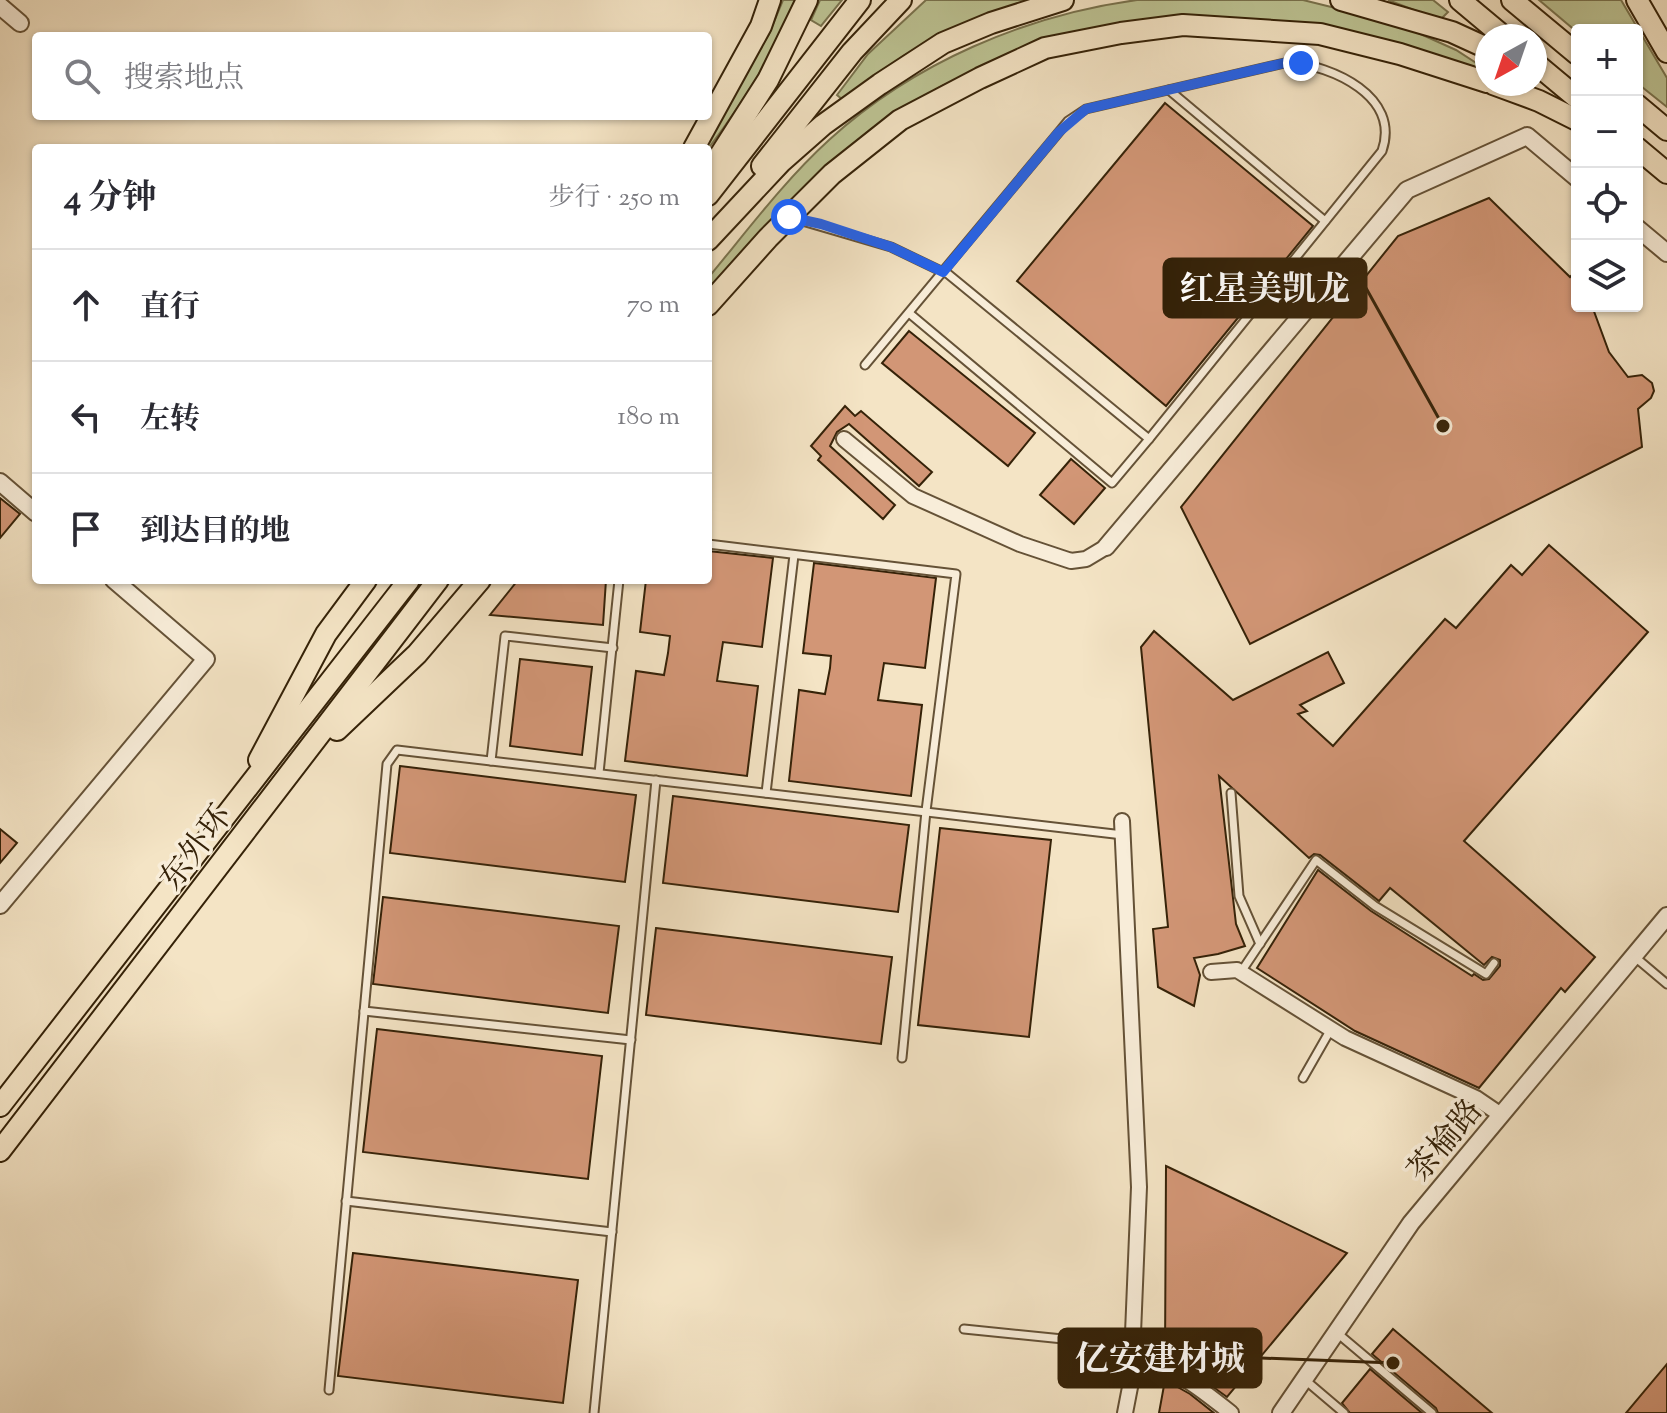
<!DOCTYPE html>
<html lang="zh">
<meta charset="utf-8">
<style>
:root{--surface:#fff;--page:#f2f2f3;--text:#2b2b33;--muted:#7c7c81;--line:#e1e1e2}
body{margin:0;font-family:"Sorts Mill Goudy","Noto Serif SC",serif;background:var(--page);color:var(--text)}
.controls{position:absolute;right:24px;top:24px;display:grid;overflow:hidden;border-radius:8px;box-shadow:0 2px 6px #0004}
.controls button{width:72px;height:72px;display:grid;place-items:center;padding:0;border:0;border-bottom:2px solid var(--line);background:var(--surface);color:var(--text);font:40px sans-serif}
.compass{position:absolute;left:1475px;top:24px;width:72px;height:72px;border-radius:50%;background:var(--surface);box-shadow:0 2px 6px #0004;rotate:220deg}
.stop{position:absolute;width:24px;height:24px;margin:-18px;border:6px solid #2563eb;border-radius:50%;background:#fff}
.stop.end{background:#2563eb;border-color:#fff;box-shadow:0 2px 8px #0008}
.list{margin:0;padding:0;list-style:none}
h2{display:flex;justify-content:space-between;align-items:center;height:104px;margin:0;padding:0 32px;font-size:34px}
h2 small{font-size:26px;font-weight:400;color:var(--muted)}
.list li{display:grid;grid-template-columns:52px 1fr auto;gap:24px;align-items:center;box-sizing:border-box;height:112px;padding:0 32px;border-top:2px solid var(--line)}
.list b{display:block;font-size:30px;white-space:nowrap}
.list em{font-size:26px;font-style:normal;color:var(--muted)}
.icon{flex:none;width:44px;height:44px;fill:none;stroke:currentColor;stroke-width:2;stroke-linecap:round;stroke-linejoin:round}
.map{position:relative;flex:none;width:1667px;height:1413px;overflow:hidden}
.search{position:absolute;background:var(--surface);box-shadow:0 2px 6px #0004;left:32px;top:32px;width:680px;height:88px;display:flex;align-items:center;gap:20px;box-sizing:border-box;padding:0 28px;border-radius:8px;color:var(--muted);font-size:30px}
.panel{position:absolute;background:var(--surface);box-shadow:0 2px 6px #0004;left:32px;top:144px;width:680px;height:440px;border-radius:8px}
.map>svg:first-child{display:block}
.green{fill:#bdc494;stroke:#79734e;stroke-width:2}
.building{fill:#d29676;stroke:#352208;stroke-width:2}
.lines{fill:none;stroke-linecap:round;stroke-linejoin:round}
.service-casing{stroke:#655237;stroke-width:11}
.minor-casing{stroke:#655237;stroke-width:18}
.tertiary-casing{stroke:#655237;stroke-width:20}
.primary-casing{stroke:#352208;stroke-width:24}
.service{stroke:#f8edd9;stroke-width:7}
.minor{stroke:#f8edd9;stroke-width:14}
.tertiary{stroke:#f8edd9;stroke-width:16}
.primary{stroke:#f4e4c5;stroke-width:20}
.route{stroke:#2563eb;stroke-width:10}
.labels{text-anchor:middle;stroke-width:7;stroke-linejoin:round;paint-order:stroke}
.street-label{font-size:32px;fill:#352208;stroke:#f8edd9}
.leader{fill:none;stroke:#352208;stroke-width:3}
.callout-dot{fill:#352208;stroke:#f8edd9;stroke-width:3}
.callout{fill:#352208;stroke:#352208;stroke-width:3}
.callout-label{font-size:34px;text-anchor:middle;font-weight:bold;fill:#fff}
</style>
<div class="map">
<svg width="1667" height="1413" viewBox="0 0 1667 1413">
<rect width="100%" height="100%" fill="#f4e4c5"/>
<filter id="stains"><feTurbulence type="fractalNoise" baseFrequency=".0025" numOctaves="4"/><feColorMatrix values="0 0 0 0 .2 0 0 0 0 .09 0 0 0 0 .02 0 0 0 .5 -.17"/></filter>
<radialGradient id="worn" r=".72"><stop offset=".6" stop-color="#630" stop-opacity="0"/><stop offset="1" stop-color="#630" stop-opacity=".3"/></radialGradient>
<g class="green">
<path d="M 783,0 L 795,0 C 775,54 743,103 708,149 L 701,148 L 769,34 Z"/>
<path d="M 820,0 L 842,0 L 821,26 L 811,20 Z"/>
<path d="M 926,0 L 1030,0 L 959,26 L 903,56 L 843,100 L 837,95 L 868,54 Z"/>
<path d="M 1137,0 L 1303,0 L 1396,23 L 1456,50 L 1487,70 L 1487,76 L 1342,31 L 1278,21 L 1157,20 L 1001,59 L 942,86 L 871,129 L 813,179 L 708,295 L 708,278 C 747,231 784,181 829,140 C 913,63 1026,15 1137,0 Z"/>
<path d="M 1388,0 L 1433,0 L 1448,12 L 1440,20 Z"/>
<path d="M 1539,0 L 1621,0 L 1667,78 L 1667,107 L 1637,83 L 1637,30 L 1577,30 L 1577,32 Z"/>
</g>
<g class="building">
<path d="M 1165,103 L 1313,226 L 1166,406 L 1017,281 Z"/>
<path d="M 1489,198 L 1570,277 L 1577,270 L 1577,306 L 1592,306 L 1609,352 L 1628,377 L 1642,375 L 1652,383 L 1654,391 L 1651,398 L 1638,409 L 1642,447 L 1250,644 L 1181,507 L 1398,236 Z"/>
<path d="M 909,331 L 1035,433 L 1008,466 L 882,363 Z"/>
<path d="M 845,406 L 855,416 L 861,411 L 932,472 L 919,486 L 849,424 L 837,432 L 830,446 L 895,505 L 883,519 L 818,460 L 821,456 L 811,446 Z"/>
<path d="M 1071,459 L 1105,488 L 1074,524 L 1040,495 Z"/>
<path d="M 0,498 L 20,514 L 0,538 Z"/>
<path d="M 1549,545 L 1648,632 L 1464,841 L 1595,957 L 1565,992 L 1561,988 L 1479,1088 L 1355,1031 L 1257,968 L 1318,870 L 1371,911 L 1472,976 L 1474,974 L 1483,980 L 1489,979 L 1500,966 L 1500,960 L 1492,957 L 1484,965 L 1390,888 L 1379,901 L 1320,855 L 1314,854 L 1309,858 L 1219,776 L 1236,924 L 1245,946 L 1218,954 L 1194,958 L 1200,975 L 1194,1006 L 1158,987 L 1153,929 L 1168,927 L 1141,647 L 1154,631 L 1233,700 L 1328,652 L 1344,683 L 1300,705 L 1307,711 L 1298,714 L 1333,746 L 1445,619 L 1456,628 L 1511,565 L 1522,575 Z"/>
<path d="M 708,551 L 773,558 L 762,647 L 723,642 L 717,681 L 758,686 L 747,776 L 625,761 L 636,671 L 664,675 L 668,653 L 670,636 L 640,632 L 646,580 L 708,580 Z"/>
<path d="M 814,563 L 936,578 L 925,668 L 884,663 L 878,700 L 922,705 L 911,796 L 789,781 L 799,690 L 825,694 L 830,668 L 831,656 L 803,653 Z"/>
<path d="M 518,580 L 606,580 L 603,625 L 490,615 Z"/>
<path d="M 520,659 L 592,667 L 582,755 L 510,746 Z"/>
<path d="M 400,766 L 636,795 L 625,882 L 390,853 Z"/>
<path d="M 673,796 L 909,825 L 898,912 L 663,883 Z"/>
<path d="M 940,828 L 1051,840 L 1029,1037 L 918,1025 Z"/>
<path d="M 0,829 L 17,843 L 0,863 Z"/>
<path d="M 383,897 L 619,926 L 608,1013 L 373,984 Z"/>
<path d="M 656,928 L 892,957 L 881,1044 L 646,1015 Z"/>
<path d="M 377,1029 L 602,1056 L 588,1179 L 363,1152 Z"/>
<path d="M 1166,1166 L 1347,1253 L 1227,1397 L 1191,1371 L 1165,1358 Z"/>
<path d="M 353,1253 L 578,1280 L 563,1403 L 338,1376 Z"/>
<path d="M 1393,1329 L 1492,1413 L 1438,1413 L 1436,1408 L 1372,1354 Z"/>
<path d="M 1667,1364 L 1667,1413 L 1626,1413 Z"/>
<path d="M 1370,1369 L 1422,1413 L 1350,1413 L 1342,1403 Z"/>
<path d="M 1165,1380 L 1190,1394 L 1214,1413 L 1159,1413 Z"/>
</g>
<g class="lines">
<defs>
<g id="service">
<path d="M 1169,90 L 1325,221"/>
<path d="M 792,218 L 891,247 L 943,272 L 948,274 L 1149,439 L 1382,151 C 1401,96 1332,66 1289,62 L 1086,109 L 1068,121 L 1059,132 C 994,210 930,288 865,365"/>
<path d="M 909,313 L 1112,483 L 1149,439"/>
<path d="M 708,544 L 956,574 L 926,811 L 902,1058"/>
<path d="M 491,761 L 505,636 L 613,648"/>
<path d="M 599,773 L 619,580"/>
<path d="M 766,793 L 794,555"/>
<path d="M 1231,793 L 1239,896 L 1260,944"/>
<path d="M 1635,957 L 1667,984"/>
<path d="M 1241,972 L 1316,860 L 1375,906 L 1486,974 L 1494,963"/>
<path d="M 364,1011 L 631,1040"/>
<path d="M 1303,1078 L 1331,1029"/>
<path d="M 346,1201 L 612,1232"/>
<path d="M 964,1329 L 1132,1346"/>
<path d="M 1336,1332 L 1432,1413"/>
<path d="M 1304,1379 L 1344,1413"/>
<path d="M 329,1390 L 387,764 L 397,750 L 1123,835"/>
<path d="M 594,1413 L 656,780"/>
</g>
<g id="minor">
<path d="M 844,439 L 913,496 L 1020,544 L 1071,561 L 1086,559 L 1106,547"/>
<path d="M 1122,821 L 1139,1187 L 1131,1382 L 1125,1413"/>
<path d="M 1211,972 L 1237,970 L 1345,1038 L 1476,1098 L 1501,1115"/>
<path d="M 1132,1359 C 1179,1370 1194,1384 1231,1413"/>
</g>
<g id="tertiary">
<path d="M 0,6 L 20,23"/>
<path d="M 1637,228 L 1667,253"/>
<path d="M 0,482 L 36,513"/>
<path d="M 1106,547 L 1407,190 L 1527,136 L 1577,178"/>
<path d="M 0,905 L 206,659 L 114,580"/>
<path d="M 1281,1413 L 1411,1223 L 1667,916"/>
</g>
<g id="primary">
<path d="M 1341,0 L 1452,32 L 1487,48"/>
<path d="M 1460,0 L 1503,36"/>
<path d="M 1512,0 L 1577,54"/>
<path d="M 1637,0 L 1667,52"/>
<path d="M 1535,63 L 1577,98"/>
<path d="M 1493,84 L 1539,101 L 1577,120"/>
<path d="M 1637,105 L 1667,130"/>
<path d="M 694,148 L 761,26 L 770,0"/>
<path d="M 1637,148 L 1667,173"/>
<path d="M 762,166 L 852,52 L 901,0"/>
<path d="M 708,174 L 768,80 L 807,0"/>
<path d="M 708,195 L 860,0"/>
<path d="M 708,240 L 781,162 L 823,125 L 880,84 L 943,43 L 991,23 L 1063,0"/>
<path d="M 708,305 L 768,238 L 832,174 L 900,120 L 980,78 L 1045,48 L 1121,33 L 1183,25 L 1320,34 L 1400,54 L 1487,82"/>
<path d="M 337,730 L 417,654 L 480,580"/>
<path d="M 259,760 L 326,634 L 366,580"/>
<path d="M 0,1106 L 409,580"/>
<path d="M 0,1151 L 438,580"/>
</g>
</defs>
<use href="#service" class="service-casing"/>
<use href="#minor" class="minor-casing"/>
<use href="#tertiary" class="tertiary-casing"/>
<use href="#primary" class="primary-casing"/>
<use href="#service" class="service"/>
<use href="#minor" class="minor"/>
<use href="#tertiary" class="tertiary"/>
<use href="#primary" class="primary"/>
</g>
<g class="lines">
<path class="route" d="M 789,217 L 821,224 L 891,247 L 943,272 L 1059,132 L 1086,109 L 1289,62 L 1301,63"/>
</g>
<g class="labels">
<g class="street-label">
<text transform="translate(195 847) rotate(-53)" y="11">东外环</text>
<text transform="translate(1444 1140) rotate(-50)" y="11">茶榆路</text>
</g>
</g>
<path class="leader" d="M1443 426L1366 288M1393 1363L1261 1358"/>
<g class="callout-dot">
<circle cx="1443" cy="426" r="8"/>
<circle cx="1393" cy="1363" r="8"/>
</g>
<g class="callout">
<rect x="1164" y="259" width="202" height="58" rx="8"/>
<rect x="1059" y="1329" width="202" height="58" rx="8"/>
</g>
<g class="callout-label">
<text x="1265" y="300">红星美凯龙</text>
<text x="1160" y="1370">亿安建材城</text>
</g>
<rect width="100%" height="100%" filter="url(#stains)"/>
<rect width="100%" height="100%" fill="url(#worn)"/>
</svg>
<div class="controls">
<button>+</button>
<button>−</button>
<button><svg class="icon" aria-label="locate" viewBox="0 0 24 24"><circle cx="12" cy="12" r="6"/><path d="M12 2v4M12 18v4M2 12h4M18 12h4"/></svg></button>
<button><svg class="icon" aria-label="layers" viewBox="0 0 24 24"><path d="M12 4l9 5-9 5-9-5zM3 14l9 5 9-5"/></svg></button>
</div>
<svg class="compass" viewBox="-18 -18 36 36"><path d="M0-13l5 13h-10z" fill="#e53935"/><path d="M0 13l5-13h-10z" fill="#7c7c81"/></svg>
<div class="stop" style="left:789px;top:217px"></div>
<div class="stop end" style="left:1301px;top:63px"></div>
<div class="search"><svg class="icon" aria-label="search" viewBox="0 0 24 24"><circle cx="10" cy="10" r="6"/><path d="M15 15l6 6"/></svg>搜索地点</div>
<section class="panel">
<h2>4 分钟<small>步行 · 250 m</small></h2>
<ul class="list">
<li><svg class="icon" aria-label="ahead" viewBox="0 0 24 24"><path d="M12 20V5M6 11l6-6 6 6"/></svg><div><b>直行</b></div><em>70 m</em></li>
<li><svg class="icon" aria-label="left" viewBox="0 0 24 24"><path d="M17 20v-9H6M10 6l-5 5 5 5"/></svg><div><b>左转</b></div><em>180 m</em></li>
<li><svg class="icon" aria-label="arrive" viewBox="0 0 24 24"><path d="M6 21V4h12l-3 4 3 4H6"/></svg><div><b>到达目的地</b></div></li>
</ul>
</section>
</div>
